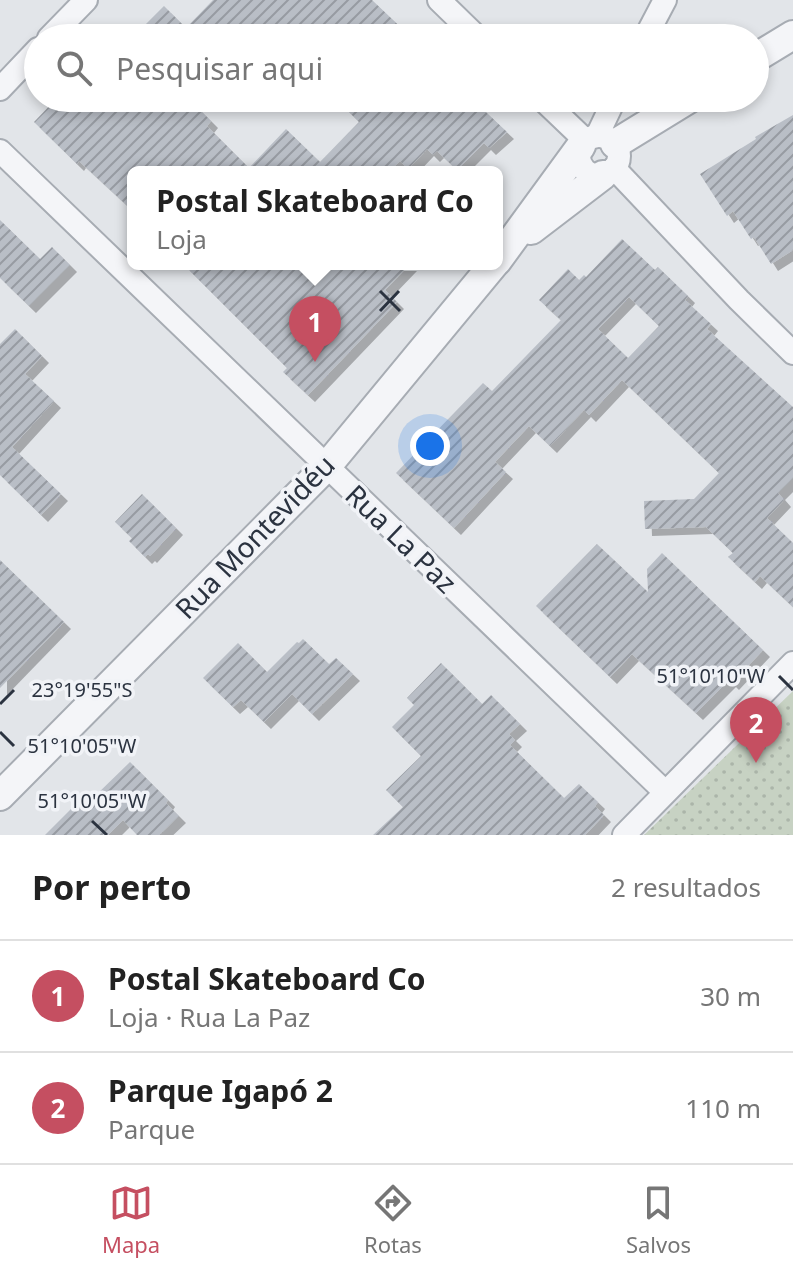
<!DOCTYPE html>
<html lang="pt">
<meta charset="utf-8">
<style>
:root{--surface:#fff;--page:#f2f2f2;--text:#222;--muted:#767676;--line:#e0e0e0;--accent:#c54f61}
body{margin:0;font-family:"Noto Sans",sans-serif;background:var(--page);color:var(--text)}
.you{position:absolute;left:430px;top:446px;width:28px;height:28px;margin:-20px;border:6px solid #fff;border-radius:50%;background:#1a73e8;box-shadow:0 0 0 12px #1a73e833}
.badge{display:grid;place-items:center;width:52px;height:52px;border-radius:50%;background:var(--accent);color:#fff;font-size:26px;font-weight:700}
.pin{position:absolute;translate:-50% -66px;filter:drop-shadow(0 2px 4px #0008)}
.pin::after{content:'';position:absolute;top:42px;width:28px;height:24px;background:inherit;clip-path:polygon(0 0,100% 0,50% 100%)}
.popup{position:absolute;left:127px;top:166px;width:376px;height:104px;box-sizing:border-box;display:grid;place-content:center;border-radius:12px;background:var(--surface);filter:drop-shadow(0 2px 6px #0005);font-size:26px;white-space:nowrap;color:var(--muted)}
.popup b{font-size:30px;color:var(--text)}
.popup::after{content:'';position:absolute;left:50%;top:100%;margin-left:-16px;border:16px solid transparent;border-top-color:var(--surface)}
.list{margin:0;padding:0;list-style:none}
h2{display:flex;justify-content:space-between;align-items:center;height:104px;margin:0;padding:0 32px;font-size:34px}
h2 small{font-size:26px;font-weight:400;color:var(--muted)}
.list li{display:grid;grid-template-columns:52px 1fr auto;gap:24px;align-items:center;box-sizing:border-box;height:112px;padding:0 32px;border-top:2px solid var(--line)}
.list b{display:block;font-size:30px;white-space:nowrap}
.list p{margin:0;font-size:26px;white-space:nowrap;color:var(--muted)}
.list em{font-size:26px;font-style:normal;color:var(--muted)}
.icon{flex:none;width:44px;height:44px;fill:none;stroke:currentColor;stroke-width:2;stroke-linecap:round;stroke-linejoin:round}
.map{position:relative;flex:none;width:793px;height:835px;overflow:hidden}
.search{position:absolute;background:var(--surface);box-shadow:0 4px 12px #0003;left:24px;right:24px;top:24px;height:88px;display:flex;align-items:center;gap:20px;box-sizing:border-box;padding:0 28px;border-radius:44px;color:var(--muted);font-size:30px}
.sheet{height:328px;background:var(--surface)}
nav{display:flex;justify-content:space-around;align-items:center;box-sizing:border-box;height:112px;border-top:2px solid var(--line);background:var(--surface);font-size:22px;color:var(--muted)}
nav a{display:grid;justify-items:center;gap:4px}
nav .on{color:var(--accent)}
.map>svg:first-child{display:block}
.park{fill:url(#park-dots)}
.building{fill:url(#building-hatch);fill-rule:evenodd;filter:url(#shadow)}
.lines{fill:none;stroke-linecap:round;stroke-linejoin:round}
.minor-casing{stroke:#a7acb3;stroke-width:26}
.tertiary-casing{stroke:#a7acb3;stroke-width:32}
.minor{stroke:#f4f5f8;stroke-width:22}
.tertiary{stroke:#f4f5f8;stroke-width:28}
.ticks{fill:none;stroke:#2b3340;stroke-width:3}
.labels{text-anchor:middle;stroke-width:7;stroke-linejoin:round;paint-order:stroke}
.street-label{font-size:28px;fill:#2b3340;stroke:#f1f3f7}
.ticks-label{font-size:20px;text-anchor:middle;fill:#2b3340;stroke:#f1f3f7;stroke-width:7;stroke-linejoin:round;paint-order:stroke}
</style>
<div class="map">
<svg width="793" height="835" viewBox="0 0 793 835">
<defs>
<pattern id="park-dots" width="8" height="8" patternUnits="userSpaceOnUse" patternTransform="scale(2)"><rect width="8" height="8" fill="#c7d2c3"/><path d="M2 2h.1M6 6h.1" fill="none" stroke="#abb5a9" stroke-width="1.8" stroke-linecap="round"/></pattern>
<pattern id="building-hatch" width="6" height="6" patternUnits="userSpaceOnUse" patternTransform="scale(2)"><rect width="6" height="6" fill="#b9bec6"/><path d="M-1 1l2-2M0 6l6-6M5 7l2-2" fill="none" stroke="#979ba2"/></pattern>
<filter id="shadow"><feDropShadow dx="7" dy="7" stdDeviation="0" flood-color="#0004"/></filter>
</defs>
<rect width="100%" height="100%" fill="#e2e5e9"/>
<path class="park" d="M 793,691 L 793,835 L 644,835 Z"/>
<g class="building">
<path d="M 213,0 L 372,0 L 412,38 L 273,38 L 261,27 L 251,38 L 132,38 L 164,6 L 186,28 Z"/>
<path d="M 57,98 L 188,98 L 211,121 L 207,126 L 249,168 L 286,129 L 320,162 L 359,122 L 335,98 L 471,98 L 507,132 L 489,148 L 484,143 L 457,170 L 437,151 L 433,155 L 427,149 L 408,169 L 400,161 L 388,172 L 133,172 L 133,211 L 79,161 L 77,164 L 34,122 Z"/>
<path d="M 793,115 L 793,250 L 771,264 L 754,237 L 751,239 L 733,211 L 727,216 L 700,174 L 756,139 L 755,137 Z"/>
<path d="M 0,220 L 40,259 L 52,247 L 70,265 L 29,306 L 0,278 Z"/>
<path d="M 622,239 L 655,270 L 658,267 L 688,296 L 685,300 L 711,324 L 707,329 L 793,407 L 793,478 L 778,493 L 784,500 L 767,518 L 793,543 L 793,607 L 760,576 L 755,582 L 728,557 L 733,553 L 706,527 L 645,529 L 644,501 L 694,499 L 719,473 L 622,380 L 589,415 L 584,410 L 550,446 L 529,426 L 495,462 L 506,472 L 454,528 L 396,473 L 483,383 L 492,391 L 561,320 L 539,300 L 568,269 L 579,280 L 584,275 L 586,277 ZM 629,297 L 659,326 L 628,358 L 598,329 Z"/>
<path d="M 183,264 L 410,264 L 385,290 L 397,302 L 308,395 L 283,372 L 287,368 Z"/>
<path d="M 15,329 L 42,356 L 25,374 L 54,401 L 12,447 L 61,494 L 41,515 L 0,475 L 0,344 Z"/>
<path d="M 142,494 L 176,528 L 150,556 L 148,554 L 145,557 L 129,541 L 132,538 L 115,522 Z"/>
<path d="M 597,544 L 648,592 L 647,569 L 662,553 L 763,650 L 732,683 L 729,680 L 696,713 L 632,654 L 610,677 L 536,606 Z"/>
<path d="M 0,560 L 64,622 L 0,688 Z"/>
<path d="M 303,639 L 329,664 L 336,658 L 353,674 L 312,714 L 292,694 L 264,722 L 241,700 L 233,707 L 203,678 L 238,643 L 267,672 L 297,642 L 299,643 Z"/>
<path d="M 441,663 L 482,704 L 491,695 L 520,724 L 509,734 L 515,740 L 510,745 L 564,798 L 579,784 L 598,802 L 595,806 L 604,815 L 585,835 L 373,835 L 403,807 L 386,790 L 421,756 L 392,727 L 414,705 L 407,698 Z"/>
<path d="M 130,762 L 168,800 L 166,803 L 179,816 L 159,835 L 137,835 L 123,820 L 108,835 L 45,835 L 79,801 L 81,802 L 90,794 L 94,797 Z"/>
</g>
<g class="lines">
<defs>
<g id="minor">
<path d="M 439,0 L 478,38"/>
<path d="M 49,38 L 86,0"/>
<path d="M 645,38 L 665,0"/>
<path d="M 0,89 L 38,49"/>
<path d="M 541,98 L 586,141"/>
<path d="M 597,136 L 615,98"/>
<circle cx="599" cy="156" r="20"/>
<path d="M 0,151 L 665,792"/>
<path d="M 614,168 L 739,300 L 793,353"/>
<path d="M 624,835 L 793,663"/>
</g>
<g id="tertiary">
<path d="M 755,58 L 793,35"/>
<path d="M 615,144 L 690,98"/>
<path d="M 531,230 L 603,175"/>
<path d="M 497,261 L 581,146"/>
<path d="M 0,796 L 327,466 L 494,264"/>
</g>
</defs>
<use href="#minor" class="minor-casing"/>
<use href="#tertiary" class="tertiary-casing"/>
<use href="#minor" class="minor"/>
<use href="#tertiary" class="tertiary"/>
</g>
<path class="ticks" d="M 380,291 L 400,311M 380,311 L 399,291M 779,676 L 793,690M 0,704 L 14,690M 0,732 L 14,746M 92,821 L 107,835"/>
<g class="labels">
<g class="street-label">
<text transform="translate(255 537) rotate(-46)" y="10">Rua Montevidéu</text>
<text transform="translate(401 539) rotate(44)" y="10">Rua La Paz</text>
</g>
</g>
<g class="ticks-label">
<text x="711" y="683">51°10'10"W</text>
<text x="82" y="697">23°19'55"S</text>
<text x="82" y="753">51°10'05"W</text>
<text x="92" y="808">51°10'05"W</text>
</g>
</svg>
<div class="you"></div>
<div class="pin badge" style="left:315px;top:362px">1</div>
<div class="popup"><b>Postal Skateboard Co</b>Loja</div>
<div class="pin badge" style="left:756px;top:763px">2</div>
<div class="search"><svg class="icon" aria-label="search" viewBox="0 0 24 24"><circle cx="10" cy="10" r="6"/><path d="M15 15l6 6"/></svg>Pesquisar aqui</div>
</div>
<section class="sheet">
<h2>Por perto<small>2 resultados</small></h2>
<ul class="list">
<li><span class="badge">1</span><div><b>Postal Skateboard Co</b><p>Loja · Rua La Paz</p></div><em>30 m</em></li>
<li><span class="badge">2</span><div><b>Parque Igapó 2</b><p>Parque</p></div><em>110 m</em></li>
</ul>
</section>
<nav>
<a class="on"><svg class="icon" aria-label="map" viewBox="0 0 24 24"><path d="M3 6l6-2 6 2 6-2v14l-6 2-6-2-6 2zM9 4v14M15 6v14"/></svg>Mapa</a>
<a><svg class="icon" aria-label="directions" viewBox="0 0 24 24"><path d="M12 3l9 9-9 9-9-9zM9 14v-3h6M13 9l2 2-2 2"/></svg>Rotas</a>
<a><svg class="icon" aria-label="saved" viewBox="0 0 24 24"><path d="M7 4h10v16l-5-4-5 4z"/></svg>Salvos</a>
</nav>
